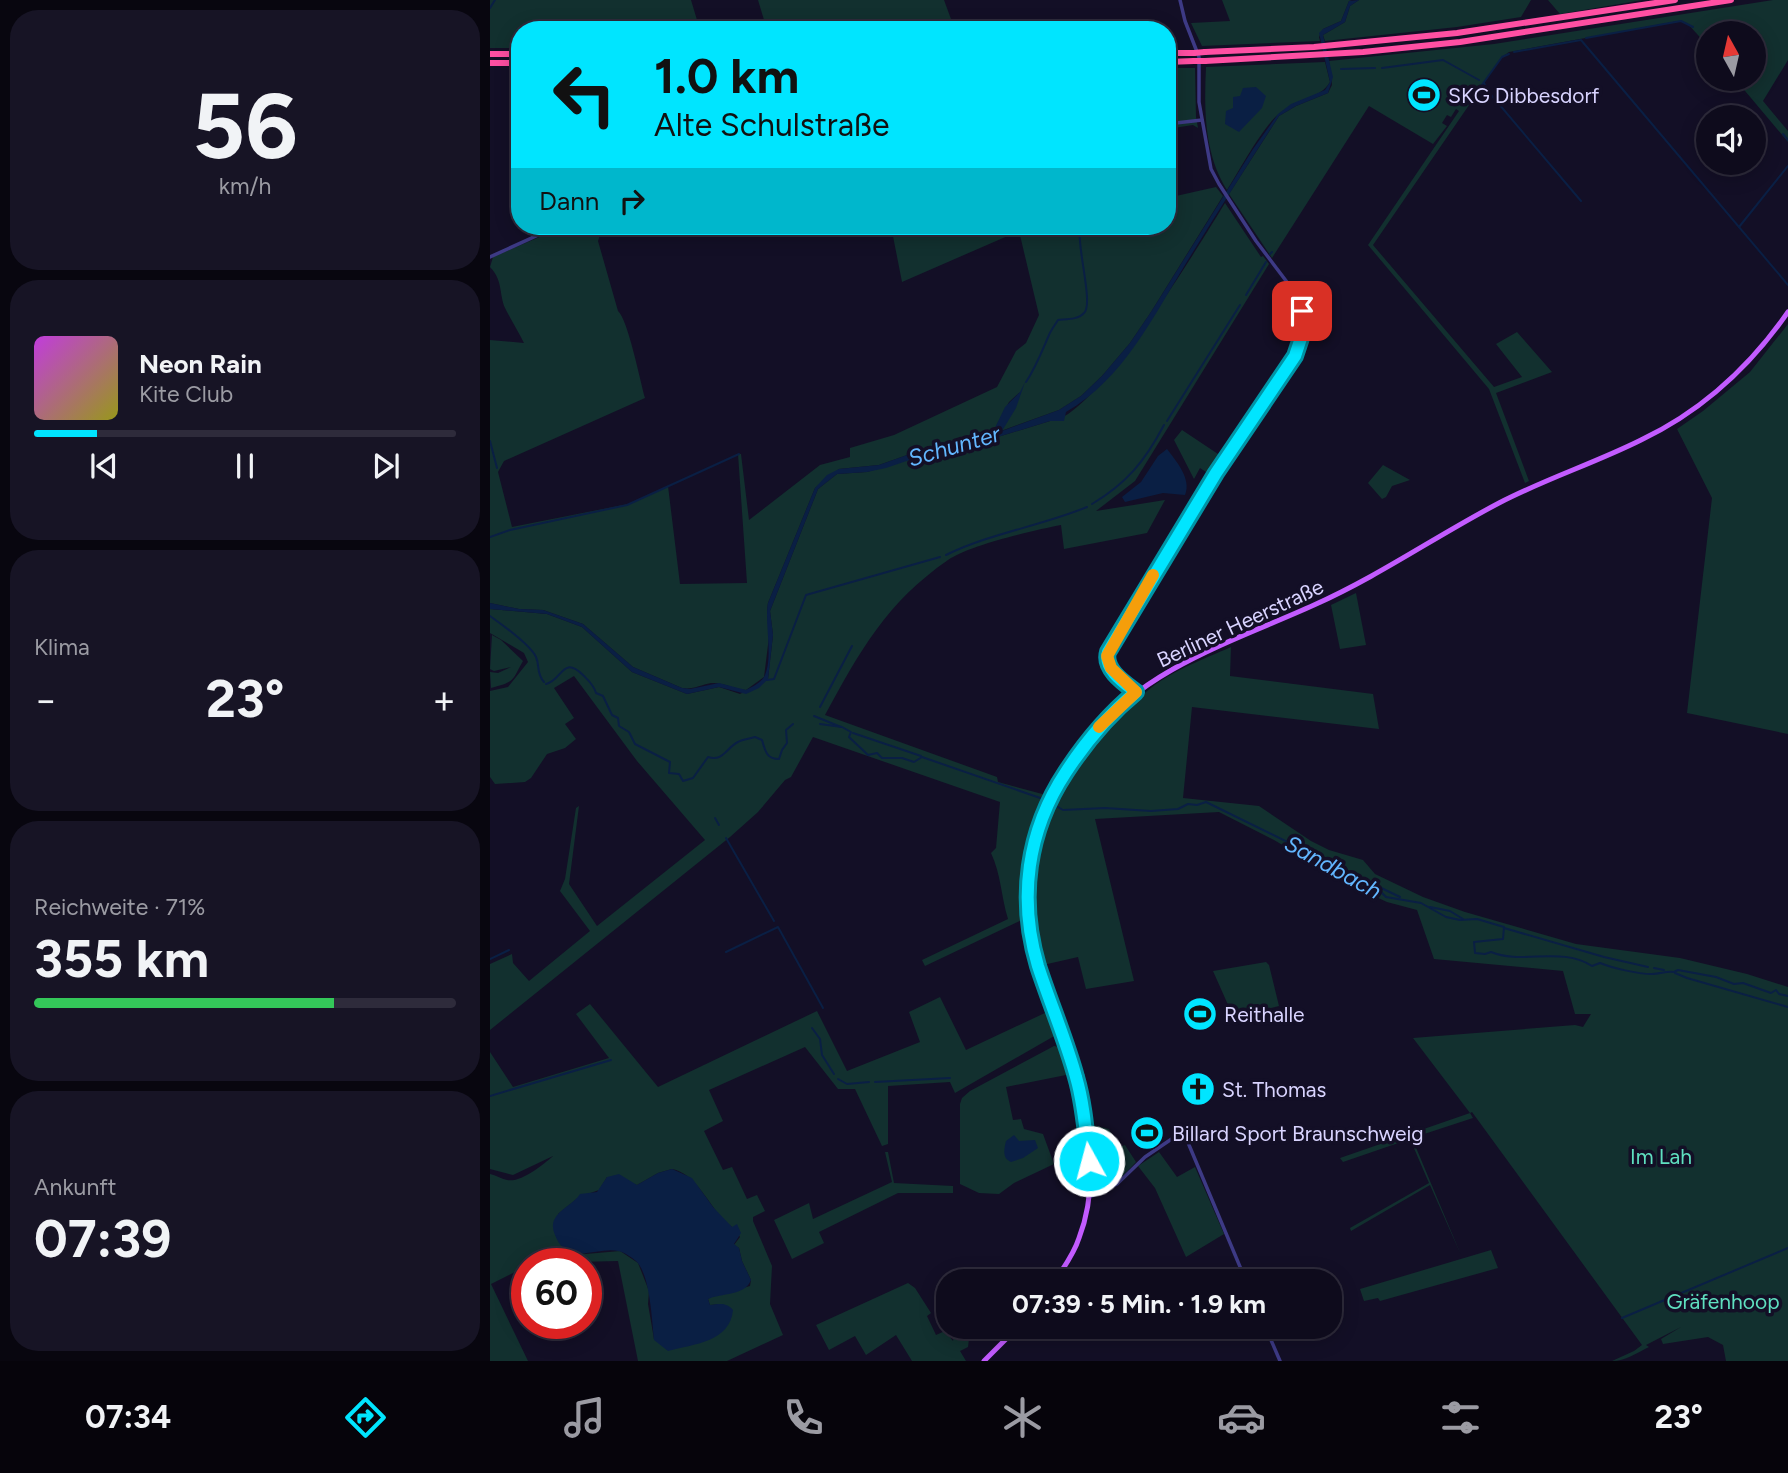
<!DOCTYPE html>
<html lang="de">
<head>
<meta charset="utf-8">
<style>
  body { margin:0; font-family:Figtree,sans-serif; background:#171425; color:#f1f3f6; height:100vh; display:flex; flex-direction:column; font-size:26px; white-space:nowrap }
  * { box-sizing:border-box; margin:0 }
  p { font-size:23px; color:#9b9ba3 }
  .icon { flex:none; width:38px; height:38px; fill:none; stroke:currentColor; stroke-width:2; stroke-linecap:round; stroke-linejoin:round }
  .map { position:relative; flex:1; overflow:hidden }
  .details { display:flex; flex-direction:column; gap:10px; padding:10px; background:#08060f; width:490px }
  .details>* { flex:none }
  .top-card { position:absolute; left:21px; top:21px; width:665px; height:214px; border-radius:28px; box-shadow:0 4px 18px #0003,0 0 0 2px #2e2b3b; background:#00e5ff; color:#111; overflow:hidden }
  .needle { width:46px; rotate:352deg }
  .controls { position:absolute; left:1206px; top:21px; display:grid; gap:14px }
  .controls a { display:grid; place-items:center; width:70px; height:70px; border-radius:50%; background:#0e0b1c; box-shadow:0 4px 18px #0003,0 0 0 2px #2e2b3b; font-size:35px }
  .speed { position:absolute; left:21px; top:1248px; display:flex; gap:14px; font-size:35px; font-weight:700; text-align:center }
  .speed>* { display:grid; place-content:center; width:91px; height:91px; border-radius:50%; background:#0e0b1c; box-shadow:0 4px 18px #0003,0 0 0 2px #2e2b3b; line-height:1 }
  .speed .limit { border:10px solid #d22; background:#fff; color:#111 }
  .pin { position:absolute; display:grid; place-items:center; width:60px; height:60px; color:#fff; margin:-30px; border-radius:14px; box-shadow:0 4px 10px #0006 }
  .me { position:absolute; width:77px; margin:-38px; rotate:353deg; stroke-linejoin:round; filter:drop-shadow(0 0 5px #0008) }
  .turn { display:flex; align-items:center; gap:24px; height:147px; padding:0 28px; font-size:32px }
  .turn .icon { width:91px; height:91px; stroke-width:2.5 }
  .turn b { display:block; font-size:49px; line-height:60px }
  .then { display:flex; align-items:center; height:66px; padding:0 28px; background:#0003; gap:14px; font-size:26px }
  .big { font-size:52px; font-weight:700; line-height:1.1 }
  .details .widget { flex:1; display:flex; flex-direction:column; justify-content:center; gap:10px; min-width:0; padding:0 24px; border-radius:28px; background:#171425 }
  .details .dial { align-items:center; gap:0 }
  .dial b { font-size:91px; line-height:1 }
  .song { display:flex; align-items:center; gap:21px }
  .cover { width:84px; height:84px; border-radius:10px; background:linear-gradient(135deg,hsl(290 70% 55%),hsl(60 70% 35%)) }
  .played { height:7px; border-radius:4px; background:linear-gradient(90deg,#00e5ff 15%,#2e2b3b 15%) }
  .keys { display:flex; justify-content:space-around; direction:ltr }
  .heat { display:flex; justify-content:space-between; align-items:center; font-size:38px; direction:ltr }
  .charge { height:10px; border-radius:5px; background:linear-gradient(90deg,#34c759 71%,#2e2b3b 0) }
  .trip { position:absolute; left:446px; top:1269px; width:406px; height:70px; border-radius:28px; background:#0e0b1c; box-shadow:0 4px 18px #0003,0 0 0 2px #2e2b3b; font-weight:700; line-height:70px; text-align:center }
  .menu { display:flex; height:112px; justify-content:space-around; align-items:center; background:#06040b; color:#9b9ba3 }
  .menu .icon { width:49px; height:49px }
  .menu .selected { color:#00e5ff }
  .menu b { font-size:32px; color:#f1f3f6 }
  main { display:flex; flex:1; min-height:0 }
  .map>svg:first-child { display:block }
</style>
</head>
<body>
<main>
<section class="details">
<div class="widget dial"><b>56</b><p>km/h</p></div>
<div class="widget">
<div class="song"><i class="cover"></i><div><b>Neon Rain</b><p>Kite Club</p></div></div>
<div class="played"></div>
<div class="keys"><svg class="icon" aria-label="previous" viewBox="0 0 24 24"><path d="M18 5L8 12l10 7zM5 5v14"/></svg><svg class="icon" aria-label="pause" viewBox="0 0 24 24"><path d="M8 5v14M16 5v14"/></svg><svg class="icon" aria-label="next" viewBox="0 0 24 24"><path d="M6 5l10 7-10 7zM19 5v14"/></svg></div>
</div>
<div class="widget"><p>Klima</p>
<div class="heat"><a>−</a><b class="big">23°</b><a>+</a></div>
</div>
<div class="widget"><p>Reichweite · 71%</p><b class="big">355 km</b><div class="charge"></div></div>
<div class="widget"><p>Ankunft</p><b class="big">07:39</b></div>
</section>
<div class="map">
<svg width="1298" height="1361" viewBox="0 0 1298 1361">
  <rect width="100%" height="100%" fill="#130f26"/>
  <g fill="#12302f" fill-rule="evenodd">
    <path d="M0,0h201l9,30h-180v18h-30z"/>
    <path d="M268,0h186l11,30h-188z"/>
    <path d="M732,0h130l-3,1 -8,20 -18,8 -4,8 1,4 -118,5 -11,-23 39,-2z"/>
    <path d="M869,0h172l-10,17 -64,10 -132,14 -2,-6 22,-13 5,-16z"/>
    <path d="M1058,0h95l-83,14z"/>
    <path d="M1283,0h15v60l-25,41 25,30v11l-53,-63h19v-46h-46v13l-21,-23 -9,-2 -169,31 -7,5 -129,188 121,142 28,-10 -26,-33 21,-12 35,40 -56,21 33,88 -4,2 -36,-94 -121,-144 91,-134 -3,-2 -5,8 -4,-2 -5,8 5,3 -14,18 -64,-38 -97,152 -43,-64 50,-78 17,-10 32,-13 4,-8 -3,-24 165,-17z"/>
    <path d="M835,62l5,20c-10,17 -35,19 -50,31 -17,13 -41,58 -53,77 -23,-36 -23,-81 -21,-123z"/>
    <path d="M677,68h28l1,49 2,11 -5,-3 -26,4z"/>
    <path d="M726,187l7,9 -72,116 -21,31 -28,33 -21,20 -22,14 -58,21 19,-39 -11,10 -15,28 -10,6 -57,12 -48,17 -40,4 -24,19 -47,115 -1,8 2,26 -5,40 -18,13c-12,-1 -23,-8 -35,-7 -11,2 -18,7 -29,5l-49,-21 -50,-43 -40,-14 -24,-1 -29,-6v-263l34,3c-6,-12 -13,-23 -19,-35 -6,-14 -2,-28 -15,-41l3,-10 72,-31h34l2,6 -3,9 20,70c10,9 22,69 27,87l-141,63 -6,11 14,55 116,-23 40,-18 12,98 67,-1 -9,-129h3l8,66 71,-55 30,-8v-9l44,-13 103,-48 19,-36 10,-8 13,-28 -20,-84 -117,51 -11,-56h276v-28z"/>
    <path d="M735,203l36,54 2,-1 6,8 -134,217 -39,30 69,-11 -18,33 -83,16 -3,-24c-26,5 -92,20 -113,35 -62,43 -88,91 -123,155l172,62 1,5 48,13c-20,39 -27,81 -22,124l-99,47 -3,-6 86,-41c-7,-23 -7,-45 -17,-66l5,-5 4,-46 -187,-65 -22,40 -6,3 -27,32 -28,25 -240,193v-66l22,-10 1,9 16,18 61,-50 -30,-40 5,-12 11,-71 3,-2 -10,78 28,42 108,-86 -68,-79 -63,-85 -20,12 20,30 -9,6 11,15 -11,9 -18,6 -16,24 -6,4 -30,2 -5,-7v-86l18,-4 20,-25 -4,-9 -34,-20v-24l57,5 35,13 50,45 55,22 32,-7 21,7 28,-15 5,-44 -3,-24 48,-122 19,-15 30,-2 69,-21 29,-4 85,-26c43,1 153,-182 175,-218z"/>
    <path d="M1298,324v410l-101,-21 25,-215 -35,-69 26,-18 47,-39z"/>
    <path d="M692,430l39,26 -12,18 -9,-6 -6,11 -20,-39z"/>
    <path d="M893,465l27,15 -18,6 -6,11 -4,2 -14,-16z"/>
    <path d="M866,593l10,52 -26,4 -9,-44z"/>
    <path d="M2,635l9,5 22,21c-12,21 -7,20 -32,27l-1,-16 8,1 13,-6 -17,4 -4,-2z"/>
    <path d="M741,647l-1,29 143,18 6,35 -187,-22 -9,91 76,8 52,35 18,9 34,10 12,14 48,23 42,15 111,32 104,14 67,16 41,13v374h-62l-3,-16 -15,-8 -45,7 -2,-5 20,-12 -35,18 3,2c-12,6 -24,14 -37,14l22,-10 8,-6 -170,-233 -2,1 3,5 -61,20 49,117 -31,-70 -79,46 -1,-3 79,-45 -19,-44 -67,23 -3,-4 130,-45 -57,-75 162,-13 8,2 8,-13h-16l-12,-43 -129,-12 -17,-49 -30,-8 -35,-16 -78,-46 -55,-28 -124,7 39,162 -48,8 -8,-32 -35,8c-34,-116 16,-199 103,-273 24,-21 56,-32 85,-45z"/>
    <path d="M776,962l3,3 10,41 -16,4 -6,-3 -24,9 -20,-45z"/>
    <path d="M450,997l26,53 81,-38 9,23 -101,58 -5,-11 -62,4v58l-6,2 -27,-57h-17l-33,-42 -96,43 14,31 -19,10 19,39 9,-3 15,32 10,-4 8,16 -12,6v4l19,45 -2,38 13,31 -56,26h-89l-20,-100 -83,2 -8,1v2l-36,18 37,77h-38v-187c6,1 11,5 17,6 14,3 36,-15 46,-24l-40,19 -23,-6v-117l23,35 96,-29 -33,-44 14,-10 68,83 159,-76 30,60 73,-29 -11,-30zM182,1169c23,4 36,34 50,49 7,8 13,9 18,19l-6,8 5,3 3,13 9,19 -1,6 -39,11 -3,2 2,6 12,-1 -68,35 -6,-35 1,-13 -11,-28 -18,-12 -34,3 -14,-3 -11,-6 -3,-31 21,-17 20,-7 8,-13 30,8 21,-12z"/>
    <path d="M564,1046l6,1 11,27 -65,13 7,33 8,-1 3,10 19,5 11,30 -40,19 -15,11 -20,-1 -19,-9v-80l2,-6 8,-7z"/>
    <path d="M599,1124l20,5 9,18 7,-2 11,17 -19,20 -6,4 -11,2 -5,-5z"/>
    <path d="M395,1152h3l6,31 59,3v7h-55l-79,39 5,11 -32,16 -18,-39 35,-17 4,16 79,-37z"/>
    <path d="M669,1152l18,25 18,-10 29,67 -38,23 -31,-69 -17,-22z"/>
    <path d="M1001,1250l7,18 -118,33 -2,-3 -14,3 -4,-12z"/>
    <path d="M418,1283l7,5 16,25 -4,3 9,19 9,-4 8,10 2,-14h9l5,12 -1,8 -8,4 6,10h-54l-16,-26 -30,20 -11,-19 -26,14 -13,-25z"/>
  </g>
  <g fill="#0a1f44">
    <path d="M869,0l-9,6 -5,16 -22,13 10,42 -5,16 -32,13 -17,10c-31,48 -61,96 -91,144 -34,55 -64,119 -122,152l-2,9h-14l-85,26 -29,4 -50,17 -19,4 -30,2 -19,15 -48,122 3,24 -5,44 -9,9 -13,6 -27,-7 -32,7 -55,-22 -50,-45 -35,-13 -57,-5v-6l29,6 24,1 40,14 50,43 49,21 8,1 29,-6 27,7c6,-3 14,-7 18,-13 10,-19 0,-54 4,-74l47,-115 12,-13 12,-6 40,-4 48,-17 57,-12 10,-6 11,-23 15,-15 5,-10 -9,26 -14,23 57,-21 22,-14 21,-20 28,-33 21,-31 102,-163 25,-35 13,-10 34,-14 5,-8 -11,-49 4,-4 18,-8 8,-20z"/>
    <path d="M766,87l10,9 -4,12 -23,24 -14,-8 1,-13 7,-3v-11l7,-1 3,-8z"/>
    <path d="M677,449c9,12 25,30 18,46l-22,-2 -38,9 -3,-5 19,-15 17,-26z"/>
    <path d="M524,1135l5,6 16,-1 3,8 -15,10 -12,4c-9,-4 -7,-12 -5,-21z"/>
    <path d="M182,1169l20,9 21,29 19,20 5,-3 4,9 -7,11 5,4 3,13 9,19c-6,16 -30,13 -43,19l2,6c10,-1 16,-3 23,5 -3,32 -39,34 -65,41l-14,-11c-2,-20 -4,-64 -17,-78 -4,-4 -13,-10 -19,-11 -19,-5 -51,16 -63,-16 -2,-5 -3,-10 -1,-15 6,-12 20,-16 26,-26l17,-2 10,-15 12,-3 18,11 21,-12z"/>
  </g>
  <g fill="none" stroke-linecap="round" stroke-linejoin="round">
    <g stroke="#0a1f44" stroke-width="2">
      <path d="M0,8l5,-8"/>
      <path d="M1096,38l95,-17 12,6"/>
      <path d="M1024,52l67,-12 207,245"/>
      <path d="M892,68l61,-8 36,20"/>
      <path d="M851,69l34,-1"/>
      <path d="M994,83l3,7 94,111"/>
      <path d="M989,89l23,-32 7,-3"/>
      <path d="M1293,134l5,6"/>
      <path d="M1249,227l49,-61"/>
      <path d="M780,254l2,-2"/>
      <path d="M756,295l20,-33"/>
      <path d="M536,382c10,-15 16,-31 23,-47 2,-5 6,-10 9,-15 7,-1 20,0 26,-7 10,-9 -8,-68 -4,-87"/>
      <path d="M677,421l73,-116"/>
      <path d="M0,441l7,27"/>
      <path d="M602,504c35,-21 53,-43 72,-79"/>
      <path d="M0,537l20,-7 117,-25 112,-51"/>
      <path d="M456,555c45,-22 95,-29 141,-48"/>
      <path d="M0,616c11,8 40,28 46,41 4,9 0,16 8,25"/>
      <path d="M277,680l7,-1 32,-84 134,-38"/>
      <path d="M56,684c17,-4 16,-29 37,-9 5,5 11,10 13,18l7,3 9,19 6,3 1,8 10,6 6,12 35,18 -1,11 10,1 4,7 10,-3 15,-21c15,5 18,-9 30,-15 5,-3 11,-3 17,-5l7,3c3,10 4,19 17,19l3,-9 5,-7 -1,-13 7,-6"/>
      <path d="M330,707l32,-61"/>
      <path d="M324,716l27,11"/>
      <path d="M330,724l22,3 9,5 -2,5 19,18 9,-2 5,5h20l12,4 8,-5 124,43"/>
      <path d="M363,733l68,23"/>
      <path d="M561,803l12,7 42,-2 46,3 27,-2 10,-5 9,1 9,-3 163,80 2,6 9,3 6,6 35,6 25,14 14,3 17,-1 27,8 -1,12 -29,3 1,11 10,1 6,-2c31,13 71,-6 101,14l8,-3c13,5 37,11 52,11 9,0 13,-3 22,-2l4,-2 38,7 18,7 9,-1 28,10 5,-3 3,4 9,2"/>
      <path d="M225,818l4,7"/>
      <path d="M236,838l48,83"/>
      <path d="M883,884l27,13"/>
      <path d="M940,907l20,4 13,8"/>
      <path d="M1014,928l100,29 44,10"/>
      <path d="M236,952l52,-25 45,81"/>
      <path d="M0,959l19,-9"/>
      <path d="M1164,968l10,2"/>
      <path d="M1185,973l12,5 101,29"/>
      <path d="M322,1028l8,11 2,16 12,19"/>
      <path d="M348,1079l9,5 22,-2"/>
      <path d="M385,1082l75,-4"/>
      <path d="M0,1096l121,-36"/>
      <path d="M1132,1318l166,-70"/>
    </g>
    <g stroke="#3d3a85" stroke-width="3.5">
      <path d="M677,124l35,-4"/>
      <path d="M0,257l68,-31"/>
      <path d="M646,692c-12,-9 -33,-24 -28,-40l107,-178 80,-118 6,-13 3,-23 -8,-26 -40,-53 -37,-57 -8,-15 -12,-67v-45l-14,-36 -5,-21"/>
      <path d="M600,1197l27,-13 28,-27 34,-23 5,-1 62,148"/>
      <path d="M775,1326l15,35"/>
    </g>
    <g stroke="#c25bff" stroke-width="5">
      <path d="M565,1281c9,-14 19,-27 24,-43 29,-74 -3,-162 -27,-233 -14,-40 -27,-80 -25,-123 4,-57 31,-103 65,-146 54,-69 145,-96 222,-131 65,-29 122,-69 185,-102 46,-24 96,-40 142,-63 61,-29 108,-72 147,-128"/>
      <path d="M494,1361l35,-35"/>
    </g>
    <g stroke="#ff4fa3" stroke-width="6">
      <path d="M715,52l109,-5 143,-14 218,-33"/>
      <path d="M677,53h27"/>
      <path d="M0,54h30"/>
      <path d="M715,61l158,-9 97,-10 271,-42"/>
      <path d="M677,62l27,-1"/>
      <path d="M0,63h30"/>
    </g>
    <g stroke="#ff4fa3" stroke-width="6">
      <path d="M704,53l11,-1"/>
      <path d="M704,61h11"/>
    </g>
  </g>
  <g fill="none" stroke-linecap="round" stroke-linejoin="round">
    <g stroke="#0095a6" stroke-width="18">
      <path id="route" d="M599,1161c-3,-27 -5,-57 -13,-84 -10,-37 -26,-74 -38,-111 -20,-67 -11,-135 28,-194 19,-29 42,-57 70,-80 -12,-9 -33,-23 -28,-40l108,-179 79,-117 8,-24 -1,-21"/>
    </g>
    <use href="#route" stroke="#00e5ff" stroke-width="12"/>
    <path stroke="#f59e0b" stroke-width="12" d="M609,727l37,-35 -25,-24 -4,-12 46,-81"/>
  </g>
  <defs>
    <g id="stadium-disc" transform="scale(1.75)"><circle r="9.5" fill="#00e5ff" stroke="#130f26"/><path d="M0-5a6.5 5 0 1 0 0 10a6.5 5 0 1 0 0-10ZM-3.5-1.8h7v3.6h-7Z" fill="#111"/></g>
    <g id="church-disc" transform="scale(1.75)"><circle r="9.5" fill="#00e5ff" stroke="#130f26"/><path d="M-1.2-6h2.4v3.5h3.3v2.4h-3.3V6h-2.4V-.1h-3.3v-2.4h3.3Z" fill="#111"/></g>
  </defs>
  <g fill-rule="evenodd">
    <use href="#stadium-disc" x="934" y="95"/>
    <use href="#stadium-disc" x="710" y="1014"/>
    <use href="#church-disc" x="708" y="1089"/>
    <use href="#stadium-disc" x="657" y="1133"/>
  </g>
  <g text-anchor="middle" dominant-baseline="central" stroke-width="7" stroke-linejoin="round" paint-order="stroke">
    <g font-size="21" fill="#d9d4ff" stroke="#130f26" text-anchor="start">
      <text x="958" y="95">SKG Dibbesdorf</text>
      <text x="734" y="1014">Reithalle</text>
      <text x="732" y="1089">St. Thomas</text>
      <text x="682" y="1133">Billard Sport Braunschweig</text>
    </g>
    <g font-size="21" fill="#d9d4ff" stroke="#130f26">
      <text transform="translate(750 623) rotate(-25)">Berliner Heerstraße</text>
    </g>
    <g font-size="21" fill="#5fe0c0" stroke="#130f26">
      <text x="1171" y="1156">Im Lah</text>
      <text x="1233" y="1301">Gräfenhoop</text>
    </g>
    <g font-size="23" font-style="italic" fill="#62b6ff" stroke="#130f26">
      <text transform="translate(464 446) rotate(-16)">Schunter</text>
      <text transform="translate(843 867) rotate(29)">Sandbach</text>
    </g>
  </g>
</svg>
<div class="controls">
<a><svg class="needle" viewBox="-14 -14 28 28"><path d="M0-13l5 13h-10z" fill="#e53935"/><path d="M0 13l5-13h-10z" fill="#9b9ba3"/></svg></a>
<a><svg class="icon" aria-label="sound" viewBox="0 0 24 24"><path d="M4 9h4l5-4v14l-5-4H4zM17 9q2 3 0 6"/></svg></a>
</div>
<div class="speed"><div class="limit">60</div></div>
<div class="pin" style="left:812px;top:311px;background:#d93025"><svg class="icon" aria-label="arrive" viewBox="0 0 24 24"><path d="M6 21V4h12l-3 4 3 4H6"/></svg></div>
<svg class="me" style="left:599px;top:1161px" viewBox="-20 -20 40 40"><circle r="17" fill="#00e5ff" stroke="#fff" stroke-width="3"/><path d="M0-11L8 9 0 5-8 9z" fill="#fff"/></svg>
<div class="trip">07:39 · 5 Min. · 1.9 km</div>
<div class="top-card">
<div class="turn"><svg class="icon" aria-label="left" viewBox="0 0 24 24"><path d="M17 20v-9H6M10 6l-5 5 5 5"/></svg><div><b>1.0 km</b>Alte Schulstraße</div></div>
<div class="then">Dann<svg class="icon" aria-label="right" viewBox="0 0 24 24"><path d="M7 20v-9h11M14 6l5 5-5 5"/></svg></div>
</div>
</div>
</main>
<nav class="menu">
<b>07:34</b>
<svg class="icon selected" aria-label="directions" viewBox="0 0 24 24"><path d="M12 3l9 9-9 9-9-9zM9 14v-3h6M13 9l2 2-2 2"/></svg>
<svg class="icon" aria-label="music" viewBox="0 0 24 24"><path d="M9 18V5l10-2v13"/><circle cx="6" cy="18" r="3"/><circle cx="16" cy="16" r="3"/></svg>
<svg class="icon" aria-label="phone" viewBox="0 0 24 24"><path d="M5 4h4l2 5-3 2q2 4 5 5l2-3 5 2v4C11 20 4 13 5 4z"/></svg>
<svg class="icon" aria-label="climate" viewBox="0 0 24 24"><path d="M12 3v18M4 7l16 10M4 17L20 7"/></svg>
<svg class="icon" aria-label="car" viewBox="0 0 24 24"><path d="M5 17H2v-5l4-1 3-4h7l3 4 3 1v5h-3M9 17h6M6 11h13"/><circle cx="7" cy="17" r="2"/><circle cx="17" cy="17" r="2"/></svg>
<svg class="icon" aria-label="filters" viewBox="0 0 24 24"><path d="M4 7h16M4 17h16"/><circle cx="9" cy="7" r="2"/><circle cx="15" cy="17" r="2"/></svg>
<b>23°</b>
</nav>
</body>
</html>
